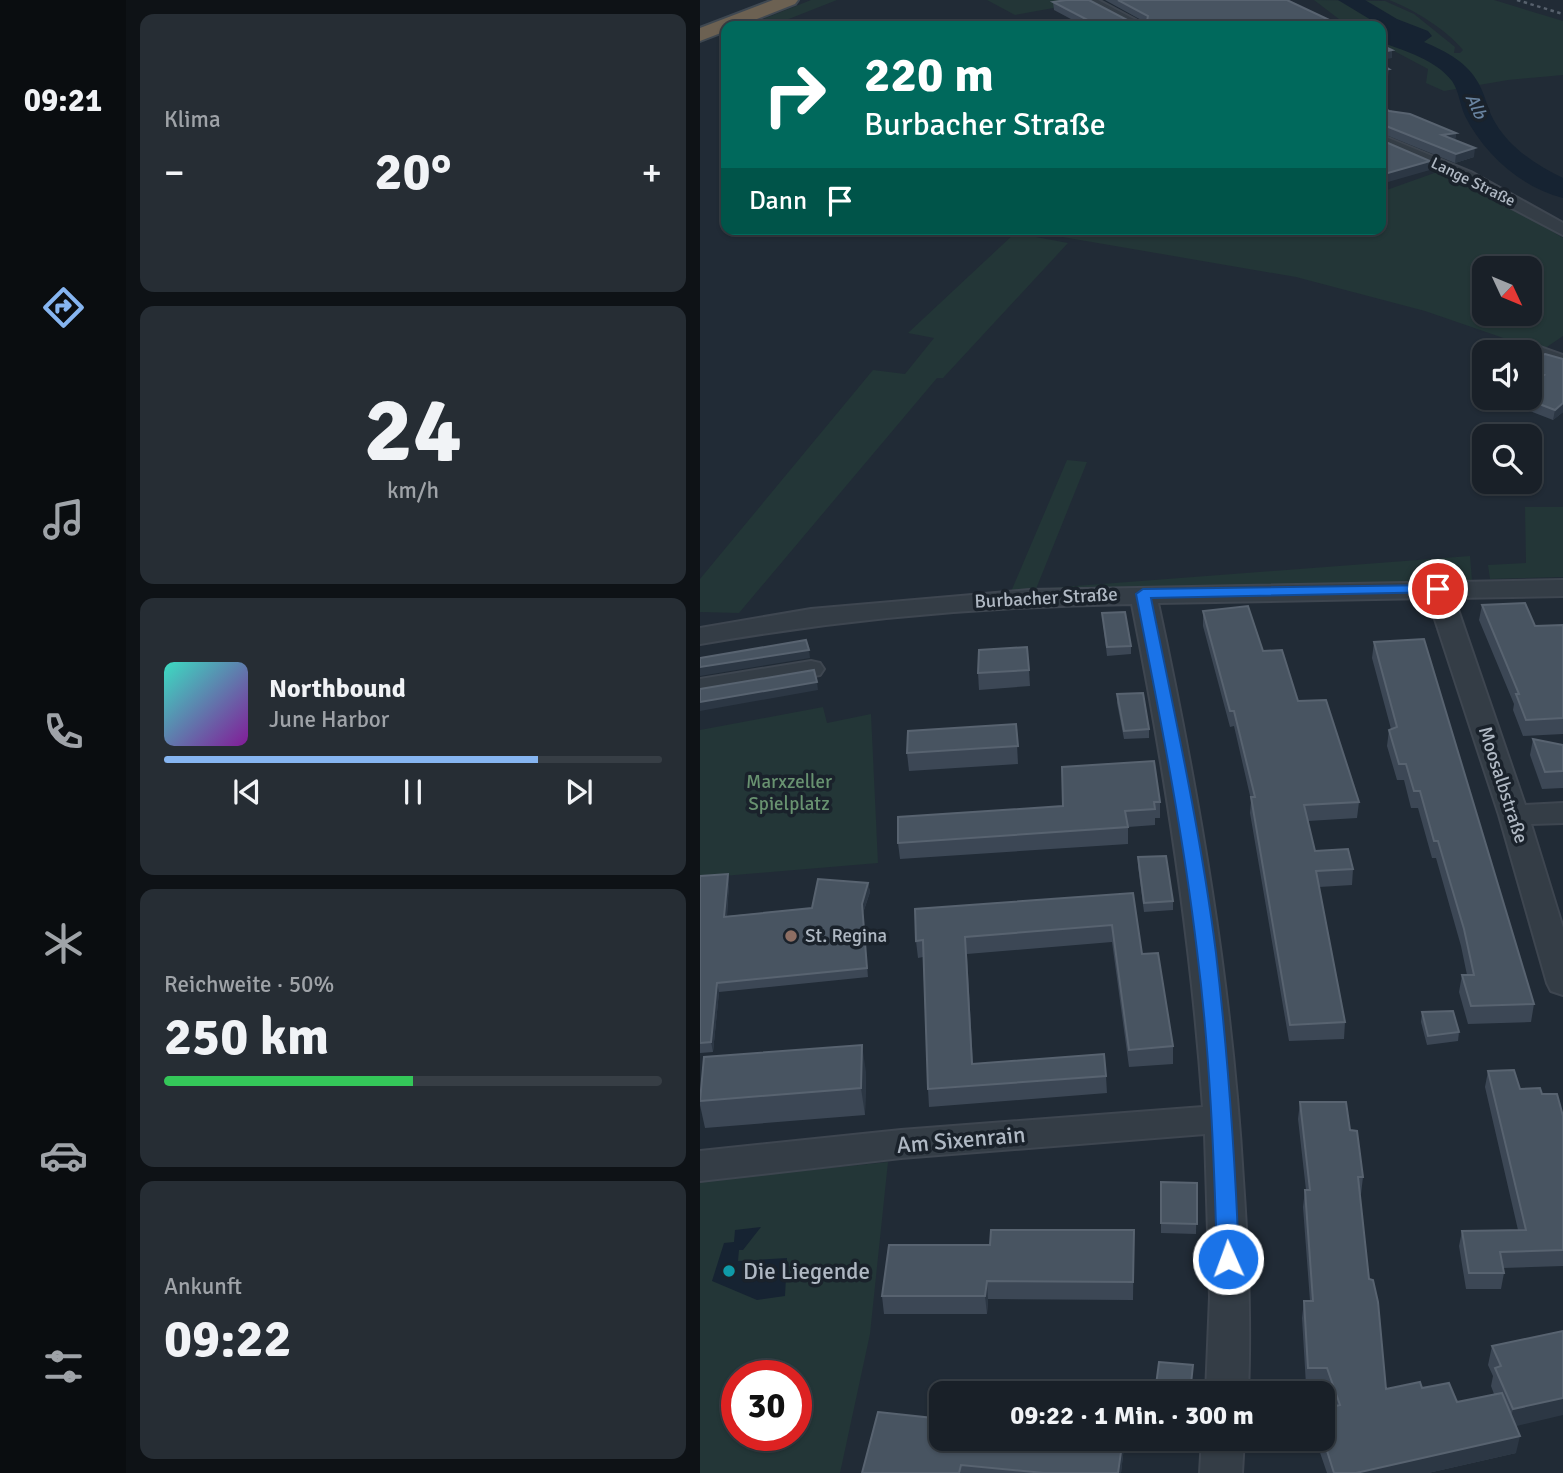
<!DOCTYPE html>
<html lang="de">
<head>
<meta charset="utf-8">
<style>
  body { margin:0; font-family:Signika,sans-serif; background:#262d34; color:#f1f3f6; height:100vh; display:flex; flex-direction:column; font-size:26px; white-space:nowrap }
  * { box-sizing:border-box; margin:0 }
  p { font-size:23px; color:#9fa3a8 }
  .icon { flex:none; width:38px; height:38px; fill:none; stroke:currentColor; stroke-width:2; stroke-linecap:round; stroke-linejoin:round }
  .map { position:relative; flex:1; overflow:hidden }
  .sheet { display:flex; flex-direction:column; gap:14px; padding:14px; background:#0e1216; width:574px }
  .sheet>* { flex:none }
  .banner { position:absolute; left:21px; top:21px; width:665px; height:214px; border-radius:14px; box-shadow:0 2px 5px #0004,0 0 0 2px #373e45; background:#00695c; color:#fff; overflow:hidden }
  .needle { width:46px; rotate:134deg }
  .fabs { position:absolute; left:772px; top:256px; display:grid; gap:14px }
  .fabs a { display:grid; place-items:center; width:70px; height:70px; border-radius:14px; background:#192028; box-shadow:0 2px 5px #0004,0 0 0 2px #373e45; font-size:35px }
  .speed { position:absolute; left:21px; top:1360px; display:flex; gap:14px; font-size:35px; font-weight:700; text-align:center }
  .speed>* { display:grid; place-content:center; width:91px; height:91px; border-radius:50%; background:#192028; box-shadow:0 2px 5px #0004,0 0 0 2px #373e45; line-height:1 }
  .speed .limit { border:10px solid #d22; background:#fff; color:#111 }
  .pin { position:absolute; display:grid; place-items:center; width:60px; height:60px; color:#fff; margin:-30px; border:4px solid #fff; border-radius:50%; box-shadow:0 2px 7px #0007 }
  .me { position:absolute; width:77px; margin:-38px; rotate:358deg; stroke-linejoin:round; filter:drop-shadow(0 0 5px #0008) }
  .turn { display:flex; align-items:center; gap:24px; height:147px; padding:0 28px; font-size:32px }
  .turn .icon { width:91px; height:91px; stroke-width:2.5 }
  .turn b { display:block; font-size:49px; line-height:60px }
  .then { display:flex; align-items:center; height:66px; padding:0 28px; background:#0003; gap:14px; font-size:26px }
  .big { font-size:52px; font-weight:700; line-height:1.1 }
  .sheet .widget { flex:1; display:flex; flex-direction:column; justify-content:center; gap:10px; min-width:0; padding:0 24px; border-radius:14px; background:#262d34 }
  .sheet .dial { align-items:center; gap:0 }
  .dial b { font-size:91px; line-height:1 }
  .song { display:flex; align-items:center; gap:21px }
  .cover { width:84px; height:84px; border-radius:10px; background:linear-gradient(135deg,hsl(170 70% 55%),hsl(290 70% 35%)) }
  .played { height:7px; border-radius:4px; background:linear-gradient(90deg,#86b5f1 75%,#373e45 75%) }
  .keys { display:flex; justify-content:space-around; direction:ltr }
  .heat { display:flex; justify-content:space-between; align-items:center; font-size:38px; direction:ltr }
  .charge { height:10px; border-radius:5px; background:linear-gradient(90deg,#34c759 50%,#373e45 0) }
  .trip { position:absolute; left:229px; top:1381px; width:406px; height:70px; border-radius:14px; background:#192028; box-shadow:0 2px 5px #0004,0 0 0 2px #373e45; font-weight:700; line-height:70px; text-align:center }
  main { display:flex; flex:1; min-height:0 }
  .tabs { display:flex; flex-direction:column; width:126px; justify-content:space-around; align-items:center; background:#0a0d10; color:#9fa3a8 }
  .tabs .icon { width:49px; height:49px }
  .tabs .active { color:#86b5f1 }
  .tabs b { font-size:32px; color:#f1f3f6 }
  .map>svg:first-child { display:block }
</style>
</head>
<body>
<main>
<nav class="tabs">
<b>09:21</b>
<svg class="icon active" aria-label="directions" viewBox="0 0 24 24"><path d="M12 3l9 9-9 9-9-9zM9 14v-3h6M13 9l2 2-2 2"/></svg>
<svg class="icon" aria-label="music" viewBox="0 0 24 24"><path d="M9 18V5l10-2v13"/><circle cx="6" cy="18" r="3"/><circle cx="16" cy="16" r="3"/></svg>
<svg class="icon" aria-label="phone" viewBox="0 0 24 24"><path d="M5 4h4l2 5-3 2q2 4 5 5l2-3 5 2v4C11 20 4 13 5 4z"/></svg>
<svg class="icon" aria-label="climate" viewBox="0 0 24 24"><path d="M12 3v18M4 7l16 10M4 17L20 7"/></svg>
<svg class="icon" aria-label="car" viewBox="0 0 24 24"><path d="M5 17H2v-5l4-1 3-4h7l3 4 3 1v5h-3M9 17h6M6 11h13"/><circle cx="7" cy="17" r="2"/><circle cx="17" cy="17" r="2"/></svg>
<svg class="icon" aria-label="filters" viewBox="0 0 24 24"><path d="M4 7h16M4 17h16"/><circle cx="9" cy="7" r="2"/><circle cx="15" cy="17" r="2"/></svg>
</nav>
<section class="sheet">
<div class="widget"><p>Klima</p>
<div class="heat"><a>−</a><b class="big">20°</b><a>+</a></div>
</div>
<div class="widget dial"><b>24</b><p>km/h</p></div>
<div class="widget">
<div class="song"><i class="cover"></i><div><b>Northbound</b><p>June Harbor</p></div></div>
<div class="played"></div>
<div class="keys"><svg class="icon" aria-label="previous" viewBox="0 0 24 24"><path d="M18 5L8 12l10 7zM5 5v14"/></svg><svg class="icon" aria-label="pause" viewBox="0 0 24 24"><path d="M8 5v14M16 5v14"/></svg><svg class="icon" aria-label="next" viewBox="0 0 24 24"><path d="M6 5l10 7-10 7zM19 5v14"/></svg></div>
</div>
<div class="widget"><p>Reichweite · 50%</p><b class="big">250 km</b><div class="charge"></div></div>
<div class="widget"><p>Ankunft</p><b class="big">09:22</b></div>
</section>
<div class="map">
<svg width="863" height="1473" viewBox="0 0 863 1473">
  <rect width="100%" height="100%" fill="#212b36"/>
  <g fill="#233637" fill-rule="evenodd">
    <path d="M111,0h26l-66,26h-25z"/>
    <path d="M287,0h89l5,3 -66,12z"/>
    <path d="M614,0l71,1 29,13 41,33 -1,6h6l3,-3c-16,-20 -50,-41 -74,-50h105l69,21v54l-55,5 -64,11 -18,-8 2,-14 -47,-25v-18h-33z"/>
    <path d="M740,171l74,37 49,30v98l-22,15 -116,-40 -129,-34 -280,-48h365v-37zM784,268h46v45h-46z"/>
    <path d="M315,233l53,10 -125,135h-6l-198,235 -39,-1v-33l173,-209 32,4 29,-36 -26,-5z"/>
    <path d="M367,460l20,2 -51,127 434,-33 2,24 -462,14z"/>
    <path d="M825,507h38v70l-73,2 -2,-14 38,-2z"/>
    <path d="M123,707l4,16 44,-9 7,149 -178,15v-148z"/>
    <path d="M188,1162l-18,172 -30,139h-140v-292zM37,1376h59v59h-59z"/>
  </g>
  <path fill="#162332" d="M61,1227l-18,23h-4l-1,11 49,-3 -2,38 -28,4 -45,-19 12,-38 10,-1 1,-12z"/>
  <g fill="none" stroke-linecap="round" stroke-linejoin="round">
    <path fill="#162332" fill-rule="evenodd" d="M638,0h27l32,19 31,12 4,5 -8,6c22,9 44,21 55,42 7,13 9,28 17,40 15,25 42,42 67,54v20c-42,-11 -78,-43 -98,-82 -5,-11 -6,-25 -13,-35 -16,-21 -47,-30 -71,-39v-16z"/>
    <g stroke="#3e4650" stroke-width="4">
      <g id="minor">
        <path d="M381,0h17l49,26h-17z"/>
        <path d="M681,135l90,37 92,51v12l-104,-55 -78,-34z"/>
        <path d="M837,346l26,9v13l-33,-12 -3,-4 3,-4z"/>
        <path d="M863,580v16l-109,2 71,207 38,-2v20l-32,1 32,104v67l-12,-4 -4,-8 -48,-168 -71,-217 -270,5c41,191 74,383 85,577 5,71 8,142 5,213h-42l4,-96 -5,-163 -304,24 -201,23v-30l201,-21 302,-23c-12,-170 -38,-337 -71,-503 -145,2 -289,15 -432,40v-16l111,-19 218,-19z"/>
        <path d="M111,661l9,2 4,6 -4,6 -120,20v-16z"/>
        <path d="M502,1438h42l-2,35h-42z"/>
      </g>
    </g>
    <g stroke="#3f4851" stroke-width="4">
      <path id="highway" d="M73,0h25l-3,4 -56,22h-13v5l-26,10v-13z"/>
    </g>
    <use href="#minor" fill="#343d46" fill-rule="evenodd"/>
    <use href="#highway" fill="#6c6152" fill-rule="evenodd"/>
    <path stroke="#57616d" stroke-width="2.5" stroke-dasharray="3.5 3.5" stroke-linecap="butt" d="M817,0l46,14"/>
  </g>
  <g fill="#3c4755">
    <path d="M405,0h182l55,26h-258l-30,-16 -1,-8 76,19h14z"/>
    <path d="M681,107l75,26 -1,7 19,17 -19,6 -74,-30z"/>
    <path d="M863,359v53l-10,8 -41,-16 1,-7h17l4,-15 -4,-2v-17z"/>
    <path d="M782,605l53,21 28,-1v109l-40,2 -10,-26 1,-6 -35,-84z"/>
    <path d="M503,611l60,40 35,50 61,101 -2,16 -49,3 7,30 38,18 -1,16 -33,2 26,135 -1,17 -55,2 -39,-228 1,-13 -17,-74 -4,1 -27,-101z"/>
    <path d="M402,613l29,33v8l-24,2 -4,-34z"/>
    <path d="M674,642l160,362 -3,18 -63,2 -9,-32 3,-17h5l-6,-29 -25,-88h-4l-14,-50h-7l-7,-28h-7l-10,-34 2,-16 2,-1 -19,-71z"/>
    <path d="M329,670l1,16 -51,4 -1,-17z"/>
    <path d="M417,694l32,35v9l-25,1 -7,-36z"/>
    <path d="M316,724l2,40 -109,7 -2,-18z"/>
    <path d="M833,739l30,6v43l-21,1 -12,-34z"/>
    <path d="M460,802v16h-5v7l-27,2v17l-228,15 -2,-16 165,-37z"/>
    <path d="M438,857l35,44v9l-29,2 -6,-46z"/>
    <path d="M28,874l1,9 -2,33 85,-8 56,-25 2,9 -7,21 5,64 -149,15 -6,60 -13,1v-177z"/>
    <path d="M433,893l9,61 31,92v18l-44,3 -17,-125 -145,12 6,110 133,12 1,17 -178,14 -1,-18 -5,-132 -5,1 -2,-17z"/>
    <path d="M722,1012l37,20 -1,9 -31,4 -6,-23z"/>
    <path d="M788,1071l32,18 22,5 21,22v150l-60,2 1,5 -3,16h-35l-7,-43 3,-15 56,-1 -33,-143z"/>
    <path d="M166,1072l-1,43 -160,13 -5,-23v-13z"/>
    <path d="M600,1102l50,28 13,47 -2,17h-1l9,85 17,110 36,-1 35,14 37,-8 -3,-8 2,-10 -5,-11 4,-19 71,-15 -48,95 1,27 -88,20h-101l-12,-35h8l9,-31 -7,-21 -19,-1 -4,-67 2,-17h6l-7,-94 2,-17h1l-8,-71z"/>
    <path d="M461,1182l36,1 -1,51 -35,-1z"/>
    <path d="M434,1230l-1,70 -145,-1 -1,15h-103l-2,-18 108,-51z"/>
    <path d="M242,1438h183l-4,35h-259z"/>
    <path d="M459,1438h27l-1,3z"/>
  </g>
  <g fill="#2c3744">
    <path d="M692,50v8l-11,2v-8z"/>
    <path d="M689,69l-1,8 -7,1v-8z"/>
    <path d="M756,133l-1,8 -13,-6z"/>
    <path d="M775,148l-1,9 -19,6 1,-9z"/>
    <path d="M730,161v9l-49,14v-9z"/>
    <path d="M863,403v9l-10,8 2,-10z"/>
    <path d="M109,650l1,8 -110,18v-9z"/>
    <path d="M117,682l1,8 -118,21v-9z"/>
    <path d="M28,874l1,9 -3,43 -2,-9z"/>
    <path d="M168,883l2,9 -7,21 5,64 -6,-73z"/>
    <path d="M17,983l2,9 -6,60 -2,-10z"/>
    <path d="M162,1045l4,27 -1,43 -4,-27z"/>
    <path d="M287,1281l1,18 -1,15 -2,-18z"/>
    <path d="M863,1398v17l-55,13 5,-19z"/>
    <path d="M820,1436l-4,17 -88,20h-72z"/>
    <path d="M423,1438h2l-4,35h-3z"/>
  </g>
  <g fill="#485461" stroke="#586370" stroke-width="2">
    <path d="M366,0h23l40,21h18l1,-5 -30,-16h169l55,26h-243l-46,-24z"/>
    <path d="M681,45l11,5 -11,2z"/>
    <path d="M681,64l8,5 -8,1z"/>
    <path d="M681,107l8,4 21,3 46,19 -14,2 33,13 -19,6 -75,-30z"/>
    <path d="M681,140l49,21 -49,14z"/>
    <path d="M845,354l18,5v44l-8,7 -34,-13h9v-13l14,-9 -14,-5 7,-5 -7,-2z"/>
    <path d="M825,603l10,23 28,-1v93l-37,2 -10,-26h3l-37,-89z"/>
    <path d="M548,606l15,45 19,-1 16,51 28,-1 33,102 -55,3 11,46 33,-2 5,20 -37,2 29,151 -55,3 -39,-228h4l-21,-86h-4l-27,-100z"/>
    <path d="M425,612l6,34 -24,1 -5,-34z"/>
    <path d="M724,639l110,365 -63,2 -9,-31h12l-10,-46 -26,-88h-4l-14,-50h-6l-8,-27h-7l-10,-34 8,-3 -23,-85z"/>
    <path d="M106,640l3,10 -109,17v-9z"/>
    <path d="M327,647l2,23 -51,3 1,-23z"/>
    <path d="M114,670l3,12 -117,20v-13z"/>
    <path d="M443,693l6,36 -25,2 -7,-37z"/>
    <path d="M316,724l2,22 -111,7 1,-22z"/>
    <path d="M833,739l30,6v26l-18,1z"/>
    <path d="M454,761l6,41h-6l1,7 -30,2 3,16 -230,16v-26l165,-11 -1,-39z"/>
    <path d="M466,856l7,45 -29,2 -6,-46z"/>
    <path d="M28,874l-4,43 88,-9 6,-29 50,4 -6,21 5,64 -150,15 -6,59 -11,1v-167z"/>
    <path d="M433,893l9,61 16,-1 15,93 -44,4 -17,-125 -147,12 7,127 132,-10 2,22 -178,13 -5,-149 -7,1 -1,-32z"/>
    <path d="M753,1011l6,21 -31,4 -6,-24z"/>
    <path d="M162,1045l-1,43 -161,13 4,-44z"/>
    <path d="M814,1070l6,19 20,-1 2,6h15l6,22v134l-63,2 4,21h-35l-7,-42 64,-1 -38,-159z"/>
    <path d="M600,1102h46l4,28 7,1 6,46h-5l11,102 4,1 5,22 8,87 34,-7 2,6 27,-5 8,19 45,-9 18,43 -164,37h-22l-11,-35v-29l17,-4 -13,-37h-19l-4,-67h9l-8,-111h5z"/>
    <path d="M461,1182l36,1v41l-36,-1z"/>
    <path d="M291,1230h143l-1,52 -146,-1 -2,15h-103l7,-51h101z"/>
    <path d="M863,1331v67l-50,11 -18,-41 6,-2 -9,-20z"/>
    <path d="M459,1362l34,3 -3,28h-35z"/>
    <path d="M178,1412l64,7v19h181l-5,35h-74l-83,-8 -2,8h-97z"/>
  </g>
  <path fill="#1a73e8" stroke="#114b97" stroke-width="2" d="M738,585l7,4 -2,3 -292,6c24,118 50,236 65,355 12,102 19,204 23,306l-3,7 -8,3 -7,-3 -4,-7c-3,-103 -7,-206 -20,-308 -14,-120 -38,-239 -61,-357l7,-5z"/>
  <circle fill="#8d6e63" stroke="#1a222b" stroke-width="2.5" cx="91" cy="936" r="7"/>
  <circle fill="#0f9aa8" stroke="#1a222b" stroke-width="2.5" cx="29" cy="1271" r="7"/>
  <g text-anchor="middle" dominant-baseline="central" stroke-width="7" stroke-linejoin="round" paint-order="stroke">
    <g font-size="16" fill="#afb8c3" stroke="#1a222b">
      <text transform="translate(773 182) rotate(26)">Lange Straße</text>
    </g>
    <g font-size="18" font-style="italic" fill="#6984a1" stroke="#1a222b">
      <text transform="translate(776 106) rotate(65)">Alb</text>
    </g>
    <g font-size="19" fill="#afb8c3" stroke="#1a222b">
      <text transform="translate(346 598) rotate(-3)">Burbacher Straße</text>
      <text transform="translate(803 785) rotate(72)">Moosalbstraße</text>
    </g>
    <g font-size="19" fill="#689270" stroke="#1a222b">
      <text x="89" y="782">Marxzeller<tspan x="89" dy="22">Spielplatz</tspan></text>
    </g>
    <g font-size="19" fill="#afb8c3" stroke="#1a222b" text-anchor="start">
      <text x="105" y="936">St. Regina</text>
    </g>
    <g font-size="23" fill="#afb8c3" stroke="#1a222b">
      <text transform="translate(261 1140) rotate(-5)">Am Sixenrain</text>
    </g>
    <g font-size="23" fill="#afb8c3" stroke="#1a222b" text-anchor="start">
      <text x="43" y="1271">Die Liegende</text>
    </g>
  </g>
</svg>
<div class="fabs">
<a><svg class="needle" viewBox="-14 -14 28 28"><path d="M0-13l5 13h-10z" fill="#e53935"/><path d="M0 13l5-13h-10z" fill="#9fa3a8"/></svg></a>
<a><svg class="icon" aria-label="sound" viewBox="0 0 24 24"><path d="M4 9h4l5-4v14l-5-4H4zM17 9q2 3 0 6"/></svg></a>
<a><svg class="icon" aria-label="search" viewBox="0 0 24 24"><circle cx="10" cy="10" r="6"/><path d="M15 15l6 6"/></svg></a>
</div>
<div class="speed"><div class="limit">30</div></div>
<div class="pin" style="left:738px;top:589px;background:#d93025"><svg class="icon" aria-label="arrive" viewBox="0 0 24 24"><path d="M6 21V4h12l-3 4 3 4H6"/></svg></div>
<svg class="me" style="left:528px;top:1259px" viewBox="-20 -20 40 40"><circle r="17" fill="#1a73e8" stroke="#fff" stroke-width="3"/><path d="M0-11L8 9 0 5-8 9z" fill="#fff"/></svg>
<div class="trip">09:22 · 1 Min. · 300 m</div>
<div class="banner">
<div class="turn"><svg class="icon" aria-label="right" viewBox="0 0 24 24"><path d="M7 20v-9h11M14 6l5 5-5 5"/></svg><div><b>220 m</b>Burbacher Straße</div></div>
<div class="then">Dann<svg class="icon" aria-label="arrive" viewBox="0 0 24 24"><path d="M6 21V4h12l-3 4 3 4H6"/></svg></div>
</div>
</div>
</main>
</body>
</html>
